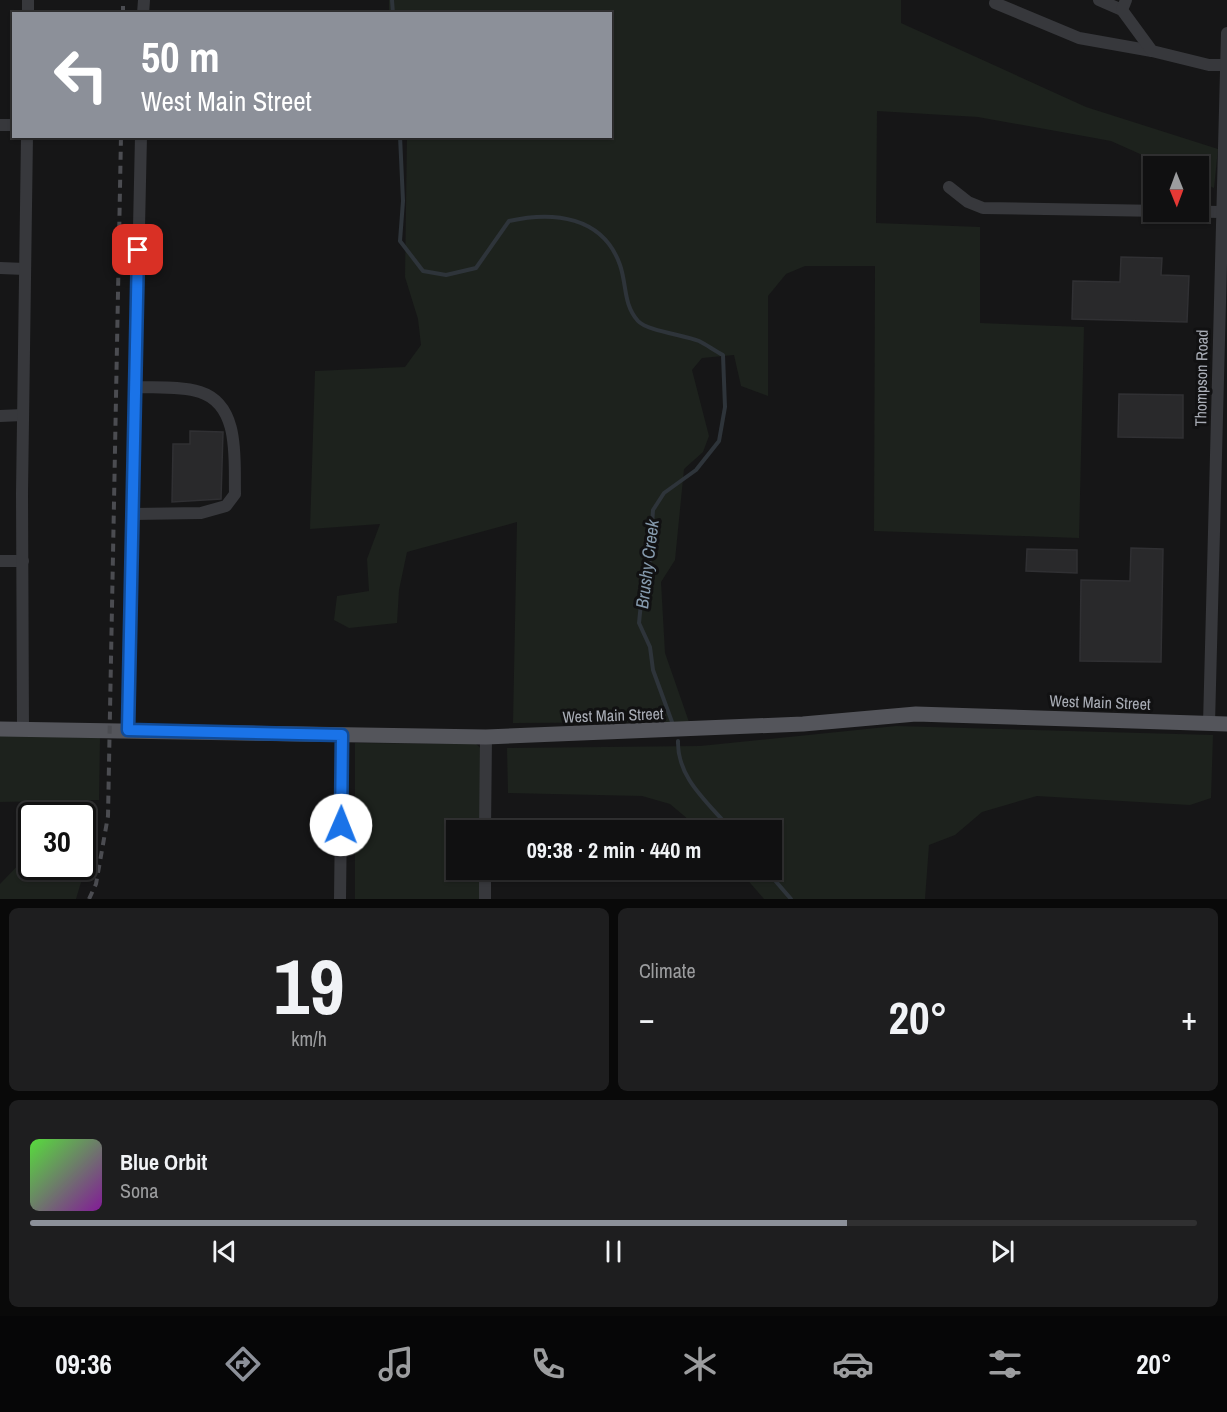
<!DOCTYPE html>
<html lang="en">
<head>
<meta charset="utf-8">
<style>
  body { margin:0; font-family:"Archivo Narrow",sans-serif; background:#1e1e1f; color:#f1f3f6; height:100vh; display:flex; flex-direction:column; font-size:22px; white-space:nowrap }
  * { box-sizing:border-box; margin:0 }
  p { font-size:20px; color:#9c9d9f }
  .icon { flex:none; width:33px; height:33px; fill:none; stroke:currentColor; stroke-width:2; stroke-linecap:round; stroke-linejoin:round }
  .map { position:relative; height:899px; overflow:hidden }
  .side { display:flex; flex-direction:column; gap:9px; padding:9px; background:#090909; flex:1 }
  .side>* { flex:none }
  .guide { position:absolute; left:12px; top:12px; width:600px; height:126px; border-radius:0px; box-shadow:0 2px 4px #0004,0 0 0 2px #303031; background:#8c9099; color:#fff; overflow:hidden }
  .needle { width:39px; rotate:179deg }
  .controls { position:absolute; left:1143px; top:156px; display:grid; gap:12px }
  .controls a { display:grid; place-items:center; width:66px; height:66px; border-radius:0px; background:#101011; box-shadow:0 2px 4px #0004,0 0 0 2px #303031; font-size:30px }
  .speed { position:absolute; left:18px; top:802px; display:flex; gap:12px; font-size:30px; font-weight:700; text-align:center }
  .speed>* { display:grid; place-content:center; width:78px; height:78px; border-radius:50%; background:#101011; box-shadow:0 2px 4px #0004,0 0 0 2px #303031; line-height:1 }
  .speed .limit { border:3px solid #111; border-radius:9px; background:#fff; color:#111 }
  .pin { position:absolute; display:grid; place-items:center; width:51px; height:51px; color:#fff; margin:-26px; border-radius:12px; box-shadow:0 3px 9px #0006 }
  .me { position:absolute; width:66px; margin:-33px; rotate:1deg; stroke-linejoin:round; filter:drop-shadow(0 0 4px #0008) }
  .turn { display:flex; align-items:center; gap:21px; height:126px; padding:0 30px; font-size:27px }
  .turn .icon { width:78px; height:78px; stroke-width:2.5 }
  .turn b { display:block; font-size:42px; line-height:51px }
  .big { font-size:45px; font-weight:800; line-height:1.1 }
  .side .card { flex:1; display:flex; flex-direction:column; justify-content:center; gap:9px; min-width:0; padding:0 21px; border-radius:9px; background:#1e1e1f }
  .side .dial { align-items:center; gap:0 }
  .dial b { font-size:78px; line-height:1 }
  .song { display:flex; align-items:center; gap:18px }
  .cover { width:72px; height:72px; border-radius:9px; background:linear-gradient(135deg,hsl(110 70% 55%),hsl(290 70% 35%)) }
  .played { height:6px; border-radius:3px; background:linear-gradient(90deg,#8c9099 70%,#303031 70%) }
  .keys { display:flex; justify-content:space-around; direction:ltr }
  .heat { display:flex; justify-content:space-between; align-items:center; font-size:33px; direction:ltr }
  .side .tiles { flex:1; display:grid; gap:9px; grid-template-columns:1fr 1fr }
  .card:last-child { grid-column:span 2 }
  .trip { position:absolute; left:446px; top:820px; width:336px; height:60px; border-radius:0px; background:#101011; box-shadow:0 2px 4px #0004,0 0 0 2px #303031; font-weight:800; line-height:60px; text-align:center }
  .dock { display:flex; height:96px; justify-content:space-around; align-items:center; background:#060607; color:#9c9d9f }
  .dock .icon { width:42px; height:42px }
  .dock .selected { color:#8c9099 }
  .dock b { font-size:27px; color:#f1f3f6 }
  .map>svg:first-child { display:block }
</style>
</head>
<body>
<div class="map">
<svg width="1227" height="899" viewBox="0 0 1227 899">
  <rect width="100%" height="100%" fill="#161617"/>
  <g fill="#1d221d">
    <path d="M389,0h512v23l185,84 132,42 -4,39 -15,-7 -1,-15h-31l-56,-25 -133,-24 -101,-6 -1,112 104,4v96l104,4 -5,211 -205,-7 1,-265h-70l-19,8 -18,22v100l-27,-10 -7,-31 -32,3 -10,12 17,66 -6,16 -19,17 -9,91 -14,22 4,71 24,69 -176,1 4,-201 -110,30 -8,38 -2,33 -48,5 -15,-8 3,-24 32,-5 -2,-32 13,-35 -70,5 5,-158 90,-4 16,-22 -3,-26 -13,-42 2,-140 203,-1v-122l-221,-1z"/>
    <path d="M896,726l317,9 -2,63 -21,7 -153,-9 -55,16 -27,23 -26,10 -4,54h-161l-25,-29h32v-39h-69l-32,-27 -28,-8 -134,-3 -1,-45 193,-2z"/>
    <path d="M0,735l100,3 -1,62 -99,2z"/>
    <path d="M355,743l121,1 10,9 -1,78h-29v39h29l-1,29h-129z"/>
    <path d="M96,832l-20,67h-76v-15l31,-32 1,15h50l1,-34z"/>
  </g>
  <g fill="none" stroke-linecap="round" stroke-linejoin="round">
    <g stroke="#2e343a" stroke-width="4">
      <path d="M392,0l1,14"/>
      <path d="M400,136l3,65 -3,40 23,30 23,4 30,-7 33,-47c44,-10 94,-5 111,44 7,20 3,39 18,56 9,10 47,14 61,20 8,4 16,10 24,14l2,52 -6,34 -23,29 -32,23 -11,17 -4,60 -7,23 -3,30 11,24 3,23 19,52"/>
      <path d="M678,741c-1,38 31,62 54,90"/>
      <path d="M766,870l25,29"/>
    </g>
  </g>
  <g fill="#29292b" stroke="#303033" stroke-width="1.5">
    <path d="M1121,257l41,1 -1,17 28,1 -2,46 -115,-3 1,-38 47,1z"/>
    <path d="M1119,394l64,1v43l-65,-1z"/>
    <path d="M190,431l33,1 -2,67 -49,3 1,-58h17z"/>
    <path d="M1131,548l32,1 -2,113 -81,-1 1,-81 49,1z"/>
    <path d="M1027,549l50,1v23l-51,-2z"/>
  </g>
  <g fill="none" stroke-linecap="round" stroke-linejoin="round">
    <g stroke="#37383c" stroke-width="12">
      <path d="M997,0l-2,3 84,35 73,13"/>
      <path d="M1099,0l23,10"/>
      <path d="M1126,0l-4,10 30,41 57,14h17"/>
      <path d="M28,14v-14"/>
      <path d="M143,14l1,-14"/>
      <path d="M0,125h14"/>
      <path d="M949,187l19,15 15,6 238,4"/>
      <path d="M0,268l25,1"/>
      <path d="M0,416l23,-1"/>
      <path d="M133,514l68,-1 25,-7 9,-12c-1,-33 6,-89 -35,-102 -20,-6 -44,-4 -65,-5"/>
      <path d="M0,561h23"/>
      <path d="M1209,724l18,-691"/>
      <path d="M23,729l-1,-236 5,-357"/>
      <path d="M128,731l13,-595"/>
      <path d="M485,831l1,-94"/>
      <path d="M340,899l2,-164"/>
      <path d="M485,899v-29"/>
    </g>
    <path stroke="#54555b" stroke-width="15" d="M0,729l486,8 317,-13 113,-10 311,10"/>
    <g stroke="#4b4c51" stroke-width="4" stroke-dasharray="8 6" stroke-linecap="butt">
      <path d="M123,14v-14"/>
      <path d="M89,899l7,-15 12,-68 13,-680"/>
    </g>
  </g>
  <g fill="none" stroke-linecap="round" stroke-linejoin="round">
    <g stroke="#114b97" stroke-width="15">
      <path id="route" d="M138,250l-10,480 214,5 -1,90"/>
    </g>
    <use href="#route" stroke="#1a73e8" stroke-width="10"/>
  </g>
  <g text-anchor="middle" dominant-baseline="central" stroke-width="6" stroke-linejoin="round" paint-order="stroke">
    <g font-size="16" fill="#a9adb6" stroke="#111112">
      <text transform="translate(1201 378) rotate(-89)">Thompson Road</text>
      <text transform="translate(1100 702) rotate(2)">West Main Street</text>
      <text transform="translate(613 715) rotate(-2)">West Main Street</text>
    </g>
    <g font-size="18" font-style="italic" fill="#859aad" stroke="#111112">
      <text transform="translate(647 564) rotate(-83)">Brushy Creek</text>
    </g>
  </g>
</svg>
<div class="controls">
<a><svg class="needle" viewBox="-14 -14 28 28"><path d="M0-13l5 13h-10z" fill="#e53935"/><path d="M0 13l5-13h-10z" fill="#9c9d9f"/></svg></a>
</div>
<div class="speed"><div class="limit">30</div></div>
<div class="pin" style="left:138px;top:250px;background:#d93025"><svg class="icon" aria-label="arrive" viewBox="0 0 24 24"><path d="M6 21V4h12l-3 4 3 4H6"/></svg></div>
<svg class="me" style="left:341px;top:825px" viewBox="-20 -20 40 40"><circle r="19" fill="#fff"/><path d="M0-13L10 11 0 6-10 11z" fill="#1a73e8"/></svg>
<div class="trip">09:38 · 2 min · 440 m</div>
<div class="guide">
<div class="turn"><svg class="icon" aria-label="left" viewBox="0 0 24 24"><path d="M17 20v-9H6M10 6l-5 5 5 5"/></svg><div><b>50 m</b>West Main Street</div></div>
</div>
</div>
<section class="side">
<div class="tiles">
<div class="card dial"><b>19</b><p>km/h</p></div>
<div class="card"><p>Climate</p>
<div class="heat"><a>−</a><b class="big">20°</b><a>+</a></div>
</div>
<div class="card">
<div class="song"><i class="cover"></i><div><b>Blue Orbit</b><p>Sona</p></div></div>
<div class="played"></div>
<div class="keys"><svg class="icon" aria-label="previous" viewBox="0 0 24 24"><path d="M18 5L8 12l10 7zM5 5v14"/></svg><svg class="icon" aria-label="pause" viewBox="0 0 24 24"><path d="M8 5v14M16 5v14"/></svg><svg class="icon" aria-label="next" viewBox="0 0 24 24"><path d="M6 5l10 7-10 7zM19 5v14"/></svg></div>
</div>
</div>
</section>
<nav class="dock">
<b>09:36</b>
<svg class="icon selected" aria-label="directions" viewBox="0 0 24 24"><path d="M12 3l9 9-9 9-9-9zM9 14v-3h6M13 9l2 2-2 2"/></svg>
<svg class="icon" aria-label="music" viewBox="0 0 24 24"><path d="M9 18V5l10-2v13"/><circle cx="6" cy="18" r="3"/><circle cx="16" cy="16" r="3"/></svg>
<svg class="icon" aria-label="phone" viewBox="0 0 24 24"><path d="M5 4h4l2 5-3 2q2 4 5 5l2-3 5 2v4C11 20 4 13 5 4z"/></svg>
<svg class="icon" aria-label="climate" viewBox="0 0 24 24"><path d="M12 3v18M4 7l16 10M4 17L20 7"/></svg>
<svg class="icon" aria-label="car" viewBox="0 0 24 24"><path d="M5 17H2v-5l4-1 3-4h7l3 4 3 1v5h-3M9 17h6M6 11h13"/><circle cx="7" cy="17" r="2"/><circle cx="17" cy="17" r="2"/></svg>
<svg class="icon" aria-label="filters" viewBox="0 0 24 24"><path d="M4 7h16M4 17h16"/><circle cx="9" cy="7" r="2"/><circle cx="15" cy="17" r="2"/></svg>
<b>20°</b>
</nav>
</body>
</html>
